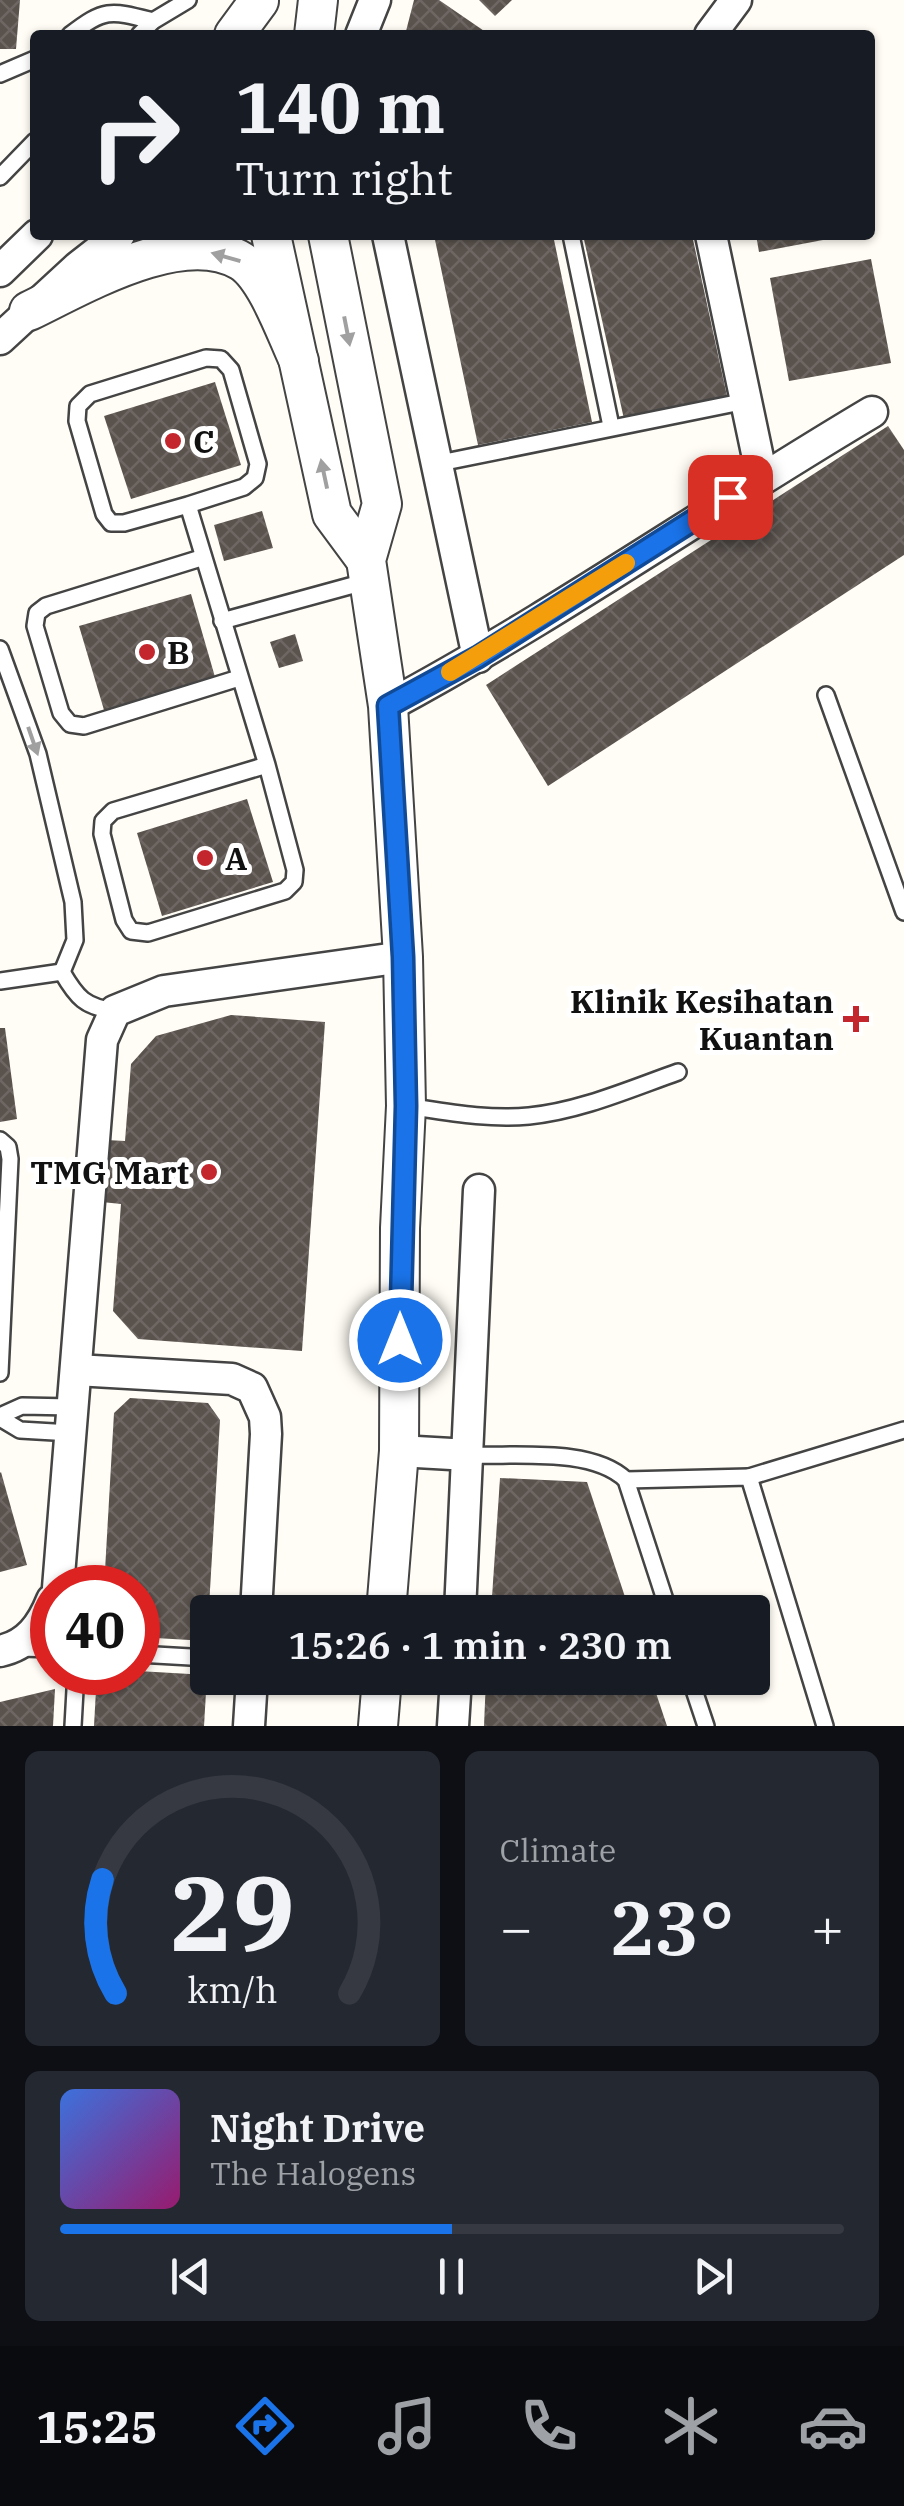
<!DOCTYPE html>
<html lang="en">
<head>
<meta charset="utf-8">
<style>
  body { margin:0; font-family:"IBM Plex Serif",serif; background:#242831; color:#f1f3f6; height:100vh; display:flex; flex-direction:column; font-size:38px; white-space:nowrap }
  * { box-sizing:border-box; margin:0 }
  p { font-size:32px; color:#9ea1a6 }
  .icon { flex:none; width:55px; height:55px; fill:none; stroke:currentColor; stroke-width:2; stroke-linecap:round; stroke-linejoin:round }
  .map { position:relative; height:1726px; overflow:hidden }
  .panel { display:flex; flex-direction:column; gap:25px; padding:25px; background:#0d0f14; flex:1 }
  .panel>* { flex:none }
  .banner { position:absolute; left:30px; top:30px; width:845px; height:210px; border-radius:10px; box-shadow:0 2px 8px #0004; background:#171b24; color:#f1f3f6; overflow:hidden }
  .speed { position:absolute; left:30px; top:1565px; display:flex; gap:20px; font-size:50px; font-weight:700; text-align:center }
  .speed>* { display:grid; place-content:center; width:130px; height:130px; border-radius:50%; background:#171b24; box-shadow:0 2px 8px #0004; line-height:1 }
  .speed .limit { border:15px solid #d22; background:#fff; color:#111 }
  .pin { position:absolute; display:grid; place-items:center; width:85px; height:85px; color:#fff; margin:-42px; border-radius:20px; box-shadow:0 5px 15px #0006 }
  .me { position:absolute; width:110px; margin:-55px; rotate:0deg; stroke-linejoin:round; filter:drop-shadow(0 0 8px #0008) }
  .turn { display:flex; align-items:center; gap:35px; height:210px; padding:0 40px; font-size:45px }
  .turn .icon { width:130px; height:130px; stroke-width:2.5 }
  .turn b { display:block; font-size:70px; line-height:85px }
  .big { font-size:75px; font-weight:600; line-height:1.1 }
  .panel .card { flex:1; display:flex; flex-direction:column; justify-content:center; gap:15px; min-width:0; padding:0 35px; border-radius:15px; background:#242831 }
  .panel .dial { align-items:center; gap:0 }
  .dial svg { height:260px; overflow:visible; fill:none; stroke:#363941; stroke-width:7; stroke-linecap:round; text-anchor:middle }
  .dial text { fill:#f1f3f6; stroke:none }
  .song { display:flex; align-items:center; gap:30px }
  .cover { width:120px; height:120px; border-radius:15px; background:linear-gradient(135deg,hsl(220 70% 55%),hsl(320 70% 35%)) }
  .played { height:10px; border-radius:5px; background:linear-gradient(90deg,#1a73e8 50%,#363941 50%) }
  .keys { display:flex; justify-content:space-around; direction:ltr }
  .heat { display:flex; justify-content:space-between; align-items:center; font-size:55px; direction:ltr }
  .panel .tiles { flex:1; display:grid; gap:25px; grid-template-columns:1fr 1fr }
  .card:last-child { grid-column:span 2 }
  .trip { position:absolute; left:190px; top:1595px; width:580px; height:100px; border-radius:10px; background:#171b24; box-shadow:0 2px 8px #0004; font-weight:600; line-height:100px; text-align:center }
  .tabs { display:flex; height:160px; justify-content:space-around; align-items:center; background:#090b0e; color:#9ea1a6 }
  .tabs .icon { width:70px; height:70px }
  .tabs .active { color:#1a73e8 }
  .tabs b { font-size:45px; color:#f1f3f6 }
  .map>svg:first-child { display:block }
</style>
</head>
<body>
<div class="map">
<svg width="904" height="1726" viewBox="0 0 904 1726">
  <defs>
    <pattern id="building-cross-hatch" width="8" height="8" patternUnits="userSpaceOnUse" patternTransform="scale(2.5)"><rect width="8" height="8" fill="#5a524d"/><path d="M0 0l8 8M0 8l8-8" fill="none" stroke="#6d6662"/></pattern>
  </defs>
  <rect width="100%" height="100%" fill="#fffdf5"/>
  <g fill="url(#building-cross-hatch)">
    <path d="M0,0h20l-4,49h-16z"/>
    <path d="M414,0h25l51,35h-85z"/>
    <path d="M479,0h33l-17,16z"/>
    <path d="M434,235h119l39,187 -114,23z"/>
    <path d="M583,235h109l35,161 -103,23z"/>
    <path d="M756,235h82l1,2 -80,15z"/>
    <path d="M871,259l20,104 -102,18 -19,-103z"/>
    <path d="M215,382l26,83 -110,34 -27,-83z"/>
    <path d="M888,426l16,24v105l-356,231 -62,-101z"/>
    <path d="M262,511l11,37 -49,13 -10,-36z"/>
    <path d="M191,594l24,83 -111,33 -25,-84z"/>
    <path d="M295,634l8,27 -24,7 -9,-26z"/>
    <path d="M247,799l26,83 -111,34 -25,-83z"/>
    <path d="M231,1015l94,7 -23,329 -164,-12 -25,-28 8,-107 -19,-2 4,-62 19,1 6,-77 25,-28z"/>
    <path d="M0,1028h5l12,91 -17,3z"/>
    <path d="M130,1398l78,5 12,17 -13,221 -69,-4v-49h-34l10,-175z"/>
    <path d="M1,1472l26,93 -27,7v-99z"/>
    <path d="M500,1478l87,4 43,130h-139z"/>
    <path d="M138,1671l69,4 -3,51h-110l3,-54z"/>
    <path d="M486,1678h165l16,48h-183z"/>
    <path d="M55,1689l-2,37h-53v-24z"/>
  </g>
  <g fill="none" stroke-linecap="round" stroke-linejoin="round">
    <g stroke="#444" stroke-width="20">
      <g id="service">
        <path d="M70,35c35,-27 40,-25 83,-14"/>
        <path d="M139,35l14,-14 35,-21"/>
        <path d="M0,74l35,-15"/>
        <path d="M0,177l35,-36"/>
        <path d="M571,235l40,191"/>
        <path d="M435,464l311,-63"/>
        <path d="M188,505l-64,18h-13l-7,-9 -27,-93 1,-15 12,-12 116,-36 15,1 10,11 27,94 -3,14 -11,9 -56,18 79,260 -154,46 -10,10 -1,13 22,86 7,11 17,2 137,-42 9,-9 1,-12 -28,-105"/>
        <path d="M201,558l-155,48 -9,7 -2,13 26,87 9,11 14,2 155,-48"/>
        <path d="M222,621l146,-40"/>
        <path d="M0,649l38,105 35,148 2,38 -13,32"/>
        <path d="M826,695l78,217"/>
        <path d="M62,972c15,26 23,35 53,39"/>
        <path d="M0,981l62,-9"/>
        <path d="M406,1106c41,6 82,14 123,10 51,-5 101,-27 149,-44"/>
        <path d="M0,1140l8,7 2,12 -10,214"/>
        <path d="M0,1416l22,-10 50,1"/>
        <path d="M0,1418l20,12 51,3"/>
        <path d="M469,1455c46,2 123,-8 157,25l43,132"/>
        <path d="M749,1477l155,-47"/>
        <path d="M626,1480l123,-3 76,249"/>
        <path d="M22,1648l30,1"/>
        <path d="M138,1654l70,4"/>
        <path d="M690,1678l16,48"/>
        <path d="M73,1726l3,-54"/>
      </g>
    </g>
    <g stroke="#444" stroke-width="35">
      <g id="minor">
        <path d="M361,35l14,-35"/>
        <path d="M710,35l26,-35"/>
        <path d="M388,235l90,422"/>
        <path d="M711,235l51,242"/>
        <path d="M0,271l37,-36"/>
        <path d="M0,339l78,-72 41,-32"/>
        <path d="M388,706c166,-89 322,-198 484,-294"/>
        <path d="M76,1370l156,9 20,9 13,29 1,17 -10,178"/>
        <path d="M399,1451l70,4"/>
        <path d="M58,1588l44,-548 13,-29 49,-20 239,-34"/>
        <path d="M460,1612l19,-422"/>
        <path d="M0,1651c28,-6 42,-26 52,-51"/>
        <path d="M249,1726l3,-48"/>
        <path d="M453,1726l3,-48"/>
      </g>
    </g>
    <g stroke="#444" stroke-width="42">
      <g id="tertiary">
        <path d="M234,35l25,-34"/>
        <path d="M314,35l4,-35"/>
        <path d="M271,235l61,279 34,46"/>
        <path d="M328,235l54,269 -16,56 22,146 15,251 3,149 -6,122 -1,223 -13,161"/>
        <path d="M29,311c54,-26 153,-85 212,-50 26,16 45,73 58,100"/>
        <path d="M378,1726l4,-48"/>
      </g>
    </g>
    <use href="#service" stroke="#fff" stroke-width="15"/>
    <use href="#minor" stroke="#fff" stroke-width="30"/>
    <use href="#tertiary" stroke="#fff" stroke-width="38"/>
  </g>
  <defs><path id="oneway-solid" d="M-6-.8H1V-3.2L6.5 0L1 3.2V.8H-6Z" transform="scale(2.5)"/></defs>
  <g fill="#a0a0a0">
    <use href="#oneway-solid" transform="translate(226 257) rotate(-164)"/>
    <use href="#oneway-solid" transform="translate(347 331) rotate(79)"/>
    <use href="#oneway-solid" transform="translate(324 474) rotate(-102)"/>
    <use href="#oneway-solid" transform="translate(33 741) rotate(71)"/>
  </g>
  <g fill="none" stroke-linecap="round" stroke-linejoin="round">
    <g stroke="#114b97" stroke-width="25">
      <path id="route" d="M400,1340l6,-234 -3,-149 -15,-251 90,-49 252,-160"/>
    </g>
    <use href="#route" stroke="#1a73e8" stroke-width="18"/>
    <path stroke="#f59e0b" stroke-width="18" d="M450,672l176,-109"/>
  </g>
  <g fill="#c4262e" stroke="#fff" stroke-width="4">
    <circle cx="173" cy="441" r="10"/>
    <circle cx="147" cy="652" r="10"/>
    <circle cx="205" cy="858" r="10"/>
    <path d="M851 1004h10v10h10v10h-10v10h-10v-10h-10v-10h10z"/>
    <circle cx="209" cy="1172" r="10"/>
  </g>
  <g text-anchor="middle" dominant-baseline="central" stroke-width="10" stroke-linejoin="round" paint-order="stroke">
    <g font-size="32" font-weight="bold" fill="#111" stroke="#fff" text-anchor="start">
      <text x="193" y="441">C</text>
      <text x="167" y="652">B</text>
      <text x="225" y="858">A</text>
      <text x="834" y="1001" text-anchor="end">Klinik Kesihatan<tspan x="834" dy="37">Kuantan</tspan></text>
      <text x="189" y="1172" text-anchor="end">TMG Mart</text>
    </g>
  </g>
</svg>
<div class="speed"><div class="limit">40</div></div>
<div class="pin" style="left:730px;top:497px;background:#d93025"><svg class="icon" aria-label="arrive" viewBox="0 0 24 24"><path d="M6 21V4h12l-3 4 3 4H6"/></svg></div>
<svg class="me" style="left:400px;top:1340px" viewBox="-20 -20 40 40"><circle r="17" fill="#1a73e8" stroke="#fff" stroke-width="3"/><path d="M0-11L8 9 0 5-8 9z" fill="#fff"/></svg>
<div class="trip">15:26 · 1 min · 230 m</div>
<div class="banner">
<div class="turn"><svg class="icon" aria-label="right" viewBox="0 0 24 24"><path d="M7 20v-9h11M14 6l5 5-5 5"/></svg><div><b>140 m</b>Turn right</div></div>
</div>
</div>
<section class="panel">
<div class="tiles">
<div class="card dial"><svg viewBox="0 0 100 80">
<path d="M14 69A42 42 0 1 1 86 69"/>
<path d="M14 69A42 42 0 0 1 10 34" stroke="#1a73e8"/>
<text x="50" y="56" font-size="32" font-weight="700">29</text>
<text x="50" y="72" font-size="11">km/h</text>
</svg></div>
<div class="card"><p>Climate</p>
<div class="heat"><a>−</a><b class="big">23°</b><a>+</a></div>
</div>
<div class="card">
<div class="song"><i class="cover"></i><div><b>Night Drive</b><p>The Halogens</p></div></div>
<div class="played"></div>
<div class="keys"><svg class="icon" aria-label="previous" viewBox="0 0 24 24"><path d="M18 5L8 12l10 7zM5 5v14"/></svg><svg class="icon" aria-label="pause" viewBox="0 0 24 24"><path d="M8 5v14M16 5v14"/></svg><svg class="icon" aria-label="next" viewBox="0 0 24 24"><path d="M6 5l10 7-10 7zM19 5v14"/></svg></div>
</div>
</div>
</section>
<nav class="tabs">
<b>15:25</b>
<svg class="icon active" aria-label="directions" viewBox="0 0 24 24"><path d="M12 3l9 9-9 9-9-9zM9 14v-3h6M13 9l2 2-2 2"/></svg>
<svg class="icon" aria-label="music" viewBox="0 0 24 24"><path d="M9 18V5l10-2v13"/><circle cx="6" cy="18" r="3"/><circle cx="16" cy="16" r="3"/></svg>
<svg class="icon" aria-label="phone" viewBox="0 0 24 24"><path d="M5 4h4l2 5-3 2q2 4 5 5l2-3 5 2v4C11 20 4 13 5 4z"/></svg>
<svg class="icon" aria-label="climate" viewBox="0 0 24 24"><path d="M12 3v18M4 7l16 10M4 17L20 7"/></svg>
<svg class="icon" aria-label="car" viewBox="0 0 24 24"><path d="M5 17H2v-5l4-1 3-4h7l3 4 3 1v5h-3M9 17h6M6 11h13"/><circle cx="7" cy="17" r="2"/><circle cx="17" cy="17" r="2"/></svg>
</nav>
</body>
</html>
